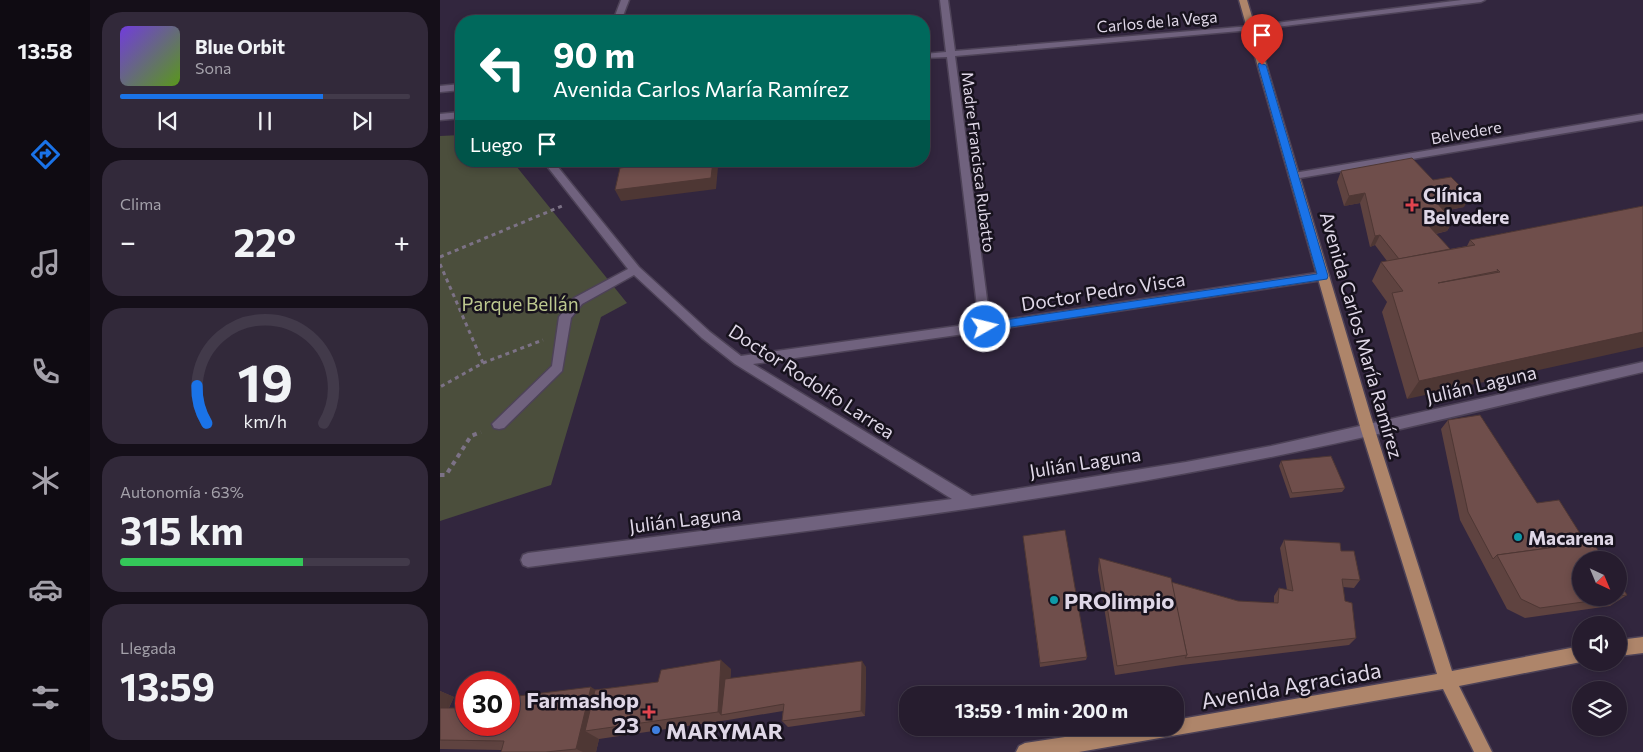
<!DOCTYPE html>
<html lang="es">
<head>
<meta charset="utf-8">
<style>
  body { margin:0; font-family:Commissioner,sans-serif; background:#32293a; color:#f1f3f6; height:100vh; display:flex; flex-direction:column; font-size:19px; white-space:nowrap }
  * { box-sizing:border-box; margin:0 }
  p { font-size:16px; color:#a4a1aa }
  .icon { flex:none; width:28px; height:28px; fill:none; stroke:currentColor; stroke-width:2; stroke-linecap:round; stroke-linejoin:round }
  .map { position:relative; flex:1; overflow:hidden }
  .sheet { display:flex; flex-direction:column; gap:12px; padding:12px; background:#150f19; width:350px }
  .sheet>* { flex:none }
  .hud { position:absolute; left:15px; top:15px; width:475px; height:152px; border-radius:20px; box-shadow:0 2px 8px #0003,0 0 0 1px #423a4a; background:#00695c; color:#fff; overflow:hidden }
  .needle { width:32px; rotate:136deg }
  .tools { position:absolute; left:1132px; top:551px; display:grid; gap:10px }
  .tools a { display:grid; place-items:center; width:55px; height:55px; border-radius:50%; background:#261c2e; box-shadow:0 2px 8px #0003,0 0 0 1px #423a4a; font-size:25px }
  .speed { position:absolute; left:15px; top:671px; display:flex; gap:10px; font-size:25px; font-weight:700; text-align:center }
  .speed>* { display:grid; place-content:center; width:65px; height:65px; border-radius:50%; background:#261c2e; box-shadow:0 2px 8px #0003,0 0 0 1px #423a4a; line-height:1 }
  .speed .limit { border:8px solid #d22; background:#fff; color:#111 }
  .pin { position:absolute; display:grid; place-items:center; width:42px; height:42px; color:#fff; margin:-51px -21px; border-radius:50% 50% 50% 0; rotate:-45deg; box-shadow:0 0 5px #0007 }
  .pin .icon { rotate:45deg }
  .me { position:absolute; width:55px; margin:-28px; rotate:82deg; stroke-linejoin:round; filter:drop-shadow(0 0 4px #0008) }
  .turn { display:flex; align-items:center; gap:18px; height:105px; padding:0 15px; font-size:22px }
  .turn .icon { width:65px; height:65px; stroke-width:2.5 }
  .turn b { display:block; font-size:35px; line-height:42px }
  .then { display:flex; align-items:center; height:48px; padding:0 15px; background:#0003; gap:10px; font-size:19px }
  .big { font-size:38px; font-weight:700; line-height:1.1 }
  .sheet .tile { flex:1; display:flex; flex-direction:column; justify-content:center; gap:8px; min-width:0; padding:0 18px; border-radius:20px; background:#32293a }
  .sheet .dial { align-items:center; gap:0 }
  .dial svg { height:130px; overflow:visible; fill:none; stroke:#423a4a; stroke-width:7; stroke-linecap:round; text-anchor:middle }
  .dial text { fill:#f1f3f6; stroke:none }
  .song { display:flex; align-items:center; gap:15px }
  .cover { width:60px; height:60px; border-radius:8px; background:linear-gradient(135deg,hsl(260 70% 55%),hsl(90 70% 35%)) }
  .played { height:5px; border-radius:2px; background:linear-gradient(90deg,#1a73e8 70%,#423a4a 70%) }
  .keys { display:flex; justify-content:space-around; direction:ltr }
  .heat { display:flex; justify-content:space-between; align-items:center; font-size:28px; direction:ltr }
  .charge { height:8px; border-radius:4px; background:linear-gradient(90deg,#34c759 63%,#423a4a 0) }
  .trip { position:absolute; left:459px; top:686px; width:285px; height:50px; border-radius:20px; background:#261c2e; box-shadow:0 2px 8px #0003,0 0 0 1px #423a4a; font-weight:700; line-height:50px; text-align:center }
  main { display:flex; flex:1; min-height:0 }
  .tab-bar { display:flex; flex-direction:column; width:90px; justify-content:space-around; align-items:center; background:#0f0b12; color:#a4a1aa }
  .tab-bar .icon { width:35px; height:35px }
  .tab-bar .on { color:#1a73e8 }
  .tab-bar b { font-size:22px; color:#f1f3f6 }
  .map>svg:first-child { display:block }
</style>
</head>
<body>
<main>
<nav class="tab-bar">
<b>13:58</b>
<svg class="icon on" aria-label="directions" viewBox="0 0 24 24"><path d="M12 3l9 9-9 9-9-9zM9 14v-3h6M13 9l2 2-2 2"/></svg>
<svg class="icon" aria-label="music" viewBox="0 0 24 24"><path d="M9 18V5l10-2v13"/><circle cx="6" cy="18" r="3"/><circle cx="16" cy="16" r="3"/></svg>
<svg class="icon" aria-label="phone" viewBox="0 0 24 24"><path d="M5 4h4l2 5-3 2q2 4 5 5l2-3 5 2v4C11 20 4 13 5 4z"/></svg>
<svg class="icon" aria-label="climate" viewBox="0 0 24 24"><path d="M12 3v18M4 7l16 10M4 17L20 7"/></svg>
<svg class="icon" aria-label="car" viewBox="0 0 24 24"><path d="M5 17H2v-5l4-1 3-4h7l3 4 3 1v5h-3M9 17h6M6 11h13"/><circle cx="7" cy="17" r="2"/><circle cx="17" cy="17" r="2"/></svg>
<svg class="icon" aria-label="filters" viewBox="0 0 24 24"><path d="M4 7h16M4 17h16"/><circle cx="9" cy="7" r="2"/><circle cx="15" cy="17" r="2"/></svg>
</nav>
<section class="sheet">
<div class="tile">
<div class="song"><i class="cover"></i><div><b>Blue Orbit</b><p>Sona</p></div></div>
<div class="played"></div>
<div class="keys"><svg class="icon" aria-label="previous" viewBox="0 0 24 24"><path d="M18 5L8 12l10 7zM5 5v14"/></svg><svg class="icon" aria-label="pause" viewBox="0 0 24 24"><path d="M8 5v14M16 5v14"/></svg><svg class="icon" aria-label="next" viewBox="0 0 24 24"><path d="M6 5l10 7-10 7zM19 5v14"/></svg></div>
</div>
<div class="tile"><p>Clima</p>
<div class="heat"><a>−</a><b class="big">22°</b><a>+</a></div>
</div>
<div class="tile dial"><svg viewBox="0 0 100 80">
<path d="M14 69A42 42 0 1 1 86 69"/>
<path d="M14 69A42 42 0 0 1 8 46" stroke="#1a73e8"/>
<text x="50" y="56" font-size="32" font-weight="700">19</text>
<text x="50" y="72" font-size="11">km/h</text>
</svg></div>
<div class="tile"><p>Autonomía · 63%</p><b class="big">315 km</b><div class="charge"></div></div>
<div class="tile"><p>Llegada</p><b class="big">13:59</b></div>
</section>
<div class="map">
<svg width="1203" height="752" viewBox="0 0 1203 752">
  <rect width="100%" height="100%" fill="#32263e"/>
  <path fill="#4b4e3c" d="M21,135v26h51l115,142 -26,14 -50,168 -111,36v-385z"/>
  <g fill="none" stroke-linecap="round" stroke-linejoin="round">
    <g stroke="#4d4257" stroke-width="3">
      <g id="minor">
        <path d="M181,0h8l-8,21h-8z"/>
        <path d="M500,0h8l7,51 296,-25 211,-26h23l-4,2 -230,28 -296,26 35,266 333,-50 6,4 -6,4 -338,51 -232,33 219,132 214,-34 85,-16 372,-84v10c-151,35 -303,74 -456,101 -218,40 -439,65 -659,94l-5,-2 -2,-5 2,-5 5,-2 424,-54 -217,-135 -33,-26 -68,-63 -52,29 -11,14 -9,53 -58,57 -5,1 -5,-1 -2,-4 60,-58 7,-49 15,-19 54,-29 -85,-108h10l86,106 71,65 31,24 238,-33 -32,-266 -23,1v-4l22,-2z"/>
        <path d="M21,84v6l-21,2v-6z"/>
        <path d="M21,112v6l-21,2v-6z"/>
        <path d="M1203,114v6l-349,59 -5,-3 5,-3z"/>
      </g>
    </g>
    <g stroke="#4d4257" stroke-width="3">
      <g id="major">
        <path d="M799,0h8l128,430 77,241 129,-25v16l-122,24 33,66h-18l-31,-63 -364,63h-63l3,-6 6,-3 100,-15h50v-8l262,-46 -76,-244z"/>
        <path d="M1203,637v16l-24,3v-16z"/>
      </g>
    </g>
    <g stroke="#7c7286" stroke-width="3" stroke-dasharray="4 4" stroke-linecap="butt">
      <path d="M0,257l122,-51"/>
      <path d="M0,264l43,99 -43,24"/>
      <path d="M43,363l60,-23"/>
    </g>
    <path stroke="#7c7286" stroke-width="4" stroke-dasharray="4.5 4.5" stroke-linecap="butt" d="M0,475h6l25,-39 10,-4"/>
    <use href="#minor" fill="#70627e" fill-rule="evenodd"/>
    <use href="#major" fill="#ae856a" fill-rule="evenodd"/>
  </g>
  <g fill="#5f4340">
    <path d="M901,171l92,9 31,27 -20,4 9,10 -6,10 -11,3 14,15 17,-3 3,-6 173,-34 -236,193 -25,-87 5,-10 -15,-21 9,-19 6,-1 -12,-16 -5,2 -10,-44 -16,3 -7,-24z"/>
    <path d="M1008,420l133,178h38v-15l8,12 -17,11 -85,12 -18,-9 -47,-89 -19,-91z"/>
    <path d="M841,461l64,27 -3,4 -52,6 -11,-32z"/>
    <path d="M583,536l64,121 -1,3 -46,7z"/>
    <path d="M844,540l57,11 19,29 -6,8 -11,-1 2,14 11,37 -7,7 -167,20 -67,10 -17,-105 1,-12 72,24 67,19 36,2v-7l5,-8 8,2 -7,-42z"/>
    <path d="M426,667l-1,49 -77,11 -6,-6 1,-10 -55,9 -129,19 -3,13h-95v-2l-61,-1v-58l14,6 -5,11h65l81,-18 63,-8 73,-13 -1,10z"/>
  </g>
  <g fill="#4e3734">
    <path d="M273,161h3l2,6 -2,22 -95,12 -6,-11z"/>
    <path d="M925,193l-5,10 -16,3 5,-10z"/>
    <path d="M1030,196l-6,11 -33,6 6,-10z"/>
    <path d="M1013,221l-6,10 -23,5 5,-10z"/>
    <path d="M940,235l-5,10 -5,2 5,-11z"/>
    <path d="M1203,332v15l-236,52 12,-18z"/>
    <path d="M281,660l10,9 -2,44 -8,2 -3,-3z"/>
    <path d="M422,661l4,6 -1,49 -4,-5z"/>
    <path d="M151,687l18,11 -24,33 14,8 -3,13h-13l-7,-3z"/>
    <path d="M0,691l14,6 -10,20 -4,-1z"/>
  </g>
  <g fill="#6f4e4b" stroke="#4e3734" fill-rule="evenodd">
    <path d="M972,158l21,22 18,-3 19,19 -33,7 16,18 -24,5 21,23 -51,10 -19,-24 -5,1 -10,-43 -16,3 -8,-25z"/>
    <path d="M234,161h39l-2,17 -96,12 5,-22z"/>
    <path d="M1203,206v126l-224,49 -27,-88 11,-2 -22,-29 94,-17 -5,-5zM1057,269l3,3 -62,11 60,-12z"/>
    <path d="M1040,415l57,88 22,-3 27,43 -89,12 -4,4 -25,-47 -20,-92z"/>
    <path d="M891,456l14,32 -53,5 -11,-32z"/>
    <path d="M625,530l22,127 -47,6 -17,-127z"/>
    <path d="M844,540l56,3 1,8h13l6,29 -18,-1 3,22 7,2 4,35 -171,20 2,-3 -16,-73 67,19 40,2 1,-15 14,3z"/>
    <path d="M1153,542l11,18h-23v38h31l-72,10 -19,-9 -24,-44z"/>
    <path d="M659,558l72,20 16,77 -70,11z"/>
    <path d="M1179,583l8,12 -8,1z"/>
    <path d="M281,660l-3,52 -133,19 10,-41 63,-8 3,-12z"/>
    <path d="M422,661l-1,50 -79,10 2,-17 -63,11 4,-36z"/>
    <path d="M151,687l-15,62 -30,3h-45l3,-11 -64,-1v-32h26v17h43v-17h5l4,-12z"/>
  </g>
  <path fill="#1a73e8" stroke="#114b97" d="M819,63l7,2 62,211 -1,3 -342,52 -4,-1 -2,-3 6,-4 332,-49 -59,-209z"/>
  <g fill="#e0444e" stroke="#17121d" stroke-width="2">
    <path d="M969.5 197.5h5v5h5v5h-5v5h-5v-5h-5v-5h5z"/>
    <path d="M206.5 704.5h5v5h5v5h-5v5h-5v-5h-5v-5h5z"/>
  </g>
  <g fill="#0f9aa8" stroke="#17121d" stroke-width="2">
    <circle cx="1078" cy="537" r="5"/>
    <circle cx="614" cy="600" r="5"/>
  </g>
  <circle fill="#3f7fe0" stroke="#17121d" stroke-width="2" cx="216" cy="730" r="5"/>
  <g text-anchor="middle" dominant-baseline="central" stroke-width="5" stroke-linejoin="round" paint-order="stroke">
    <g font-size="16" fill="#dfd7e7" stroke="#17121d">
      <text transform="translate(717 21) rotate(-5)">Carlos de la Vega</text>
      <text transform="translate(1026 132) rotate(-10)">Belvedere</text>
      <text transform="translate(539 162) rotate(83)">Madre Francisca Rubatto</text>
    </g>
    <g font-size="19" font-weight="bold" fill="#dfd7e7" stroke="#17121d" text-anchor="start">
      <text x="983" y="194">Clínica<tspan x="983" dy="22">Belvedere</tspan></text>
      <text x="1088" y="537">Macarena</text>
    </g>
    <g font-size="19" fill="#dfd7e7" stroke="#17121d">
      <text transform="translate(663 291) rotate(-9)">Doctor Pedro Visca</text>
      <text transform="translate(922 335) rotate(74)">Avenida Carlos María Ramírez</text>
      <text transform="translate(372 381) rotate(33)">Doctor Rodolfo Larrea</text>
      <text transform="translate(1041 384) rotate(-13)">Julián Laguna</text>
      <text transform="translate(645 462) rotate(-9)">Julián Laguna</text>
      <text transform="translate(245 519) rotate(-7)">Julián Laguna</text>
    </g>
    <g font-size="19" fill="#bdc88f" stroke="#17121d">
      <text x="80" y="303">Parque Bellán</text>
    </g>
    <g font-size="22" font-weight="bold" fill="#dfd7e7" stroke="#17121d" text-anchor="start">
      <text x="624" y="600">PROlimpio</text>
      <text x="199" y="699" text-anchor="end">Farmashop<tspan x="199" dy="25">23</tspan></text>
      <text x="226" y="730">MARYMAR</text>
    </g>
    <g font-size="22" fill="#dfd7e7" stroke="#17121d">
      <text transform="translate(851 685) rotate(-10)">Avenida Agraciada</text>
    </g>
  </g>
</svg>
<div class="tools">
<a><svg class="needle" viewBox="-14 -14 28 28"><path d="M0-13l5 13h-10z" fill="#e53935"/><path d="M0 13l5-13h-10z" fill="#a4a1aa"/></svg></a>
<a><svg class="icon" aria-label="sound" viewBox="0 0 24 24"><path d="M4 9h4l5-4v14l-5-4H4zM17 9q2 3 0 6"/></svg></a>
<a><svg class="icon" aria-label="layers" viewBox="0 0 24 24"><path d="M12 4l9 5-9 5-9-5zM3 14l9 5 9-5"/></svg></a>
</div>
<div class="speed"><div class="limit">30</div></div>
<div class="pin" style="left:822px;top:65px;background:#d93025"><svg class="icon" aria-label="arrive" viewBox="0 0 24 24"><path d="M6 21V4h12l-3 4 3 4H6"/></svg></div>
<svg class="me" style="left:545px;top:327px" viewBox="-20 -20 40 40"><circle r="17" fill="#1a73e8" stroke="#fff" stroke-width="3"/><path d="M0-11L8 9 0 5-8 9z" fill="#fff"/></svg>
<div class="trip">13:59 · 1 min · 200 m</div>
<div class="hud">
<div class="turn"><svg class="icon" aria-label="left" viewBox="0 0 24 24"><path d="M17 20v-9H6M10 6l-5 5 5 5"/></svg><div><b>90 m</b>Avenida Carlos María Ramírez</div></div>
<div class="then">Luego<svg class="icon" aria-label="arrive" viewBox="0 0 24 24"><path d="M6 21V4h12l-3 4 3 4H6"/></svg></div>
</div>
</div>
</main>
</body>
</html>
